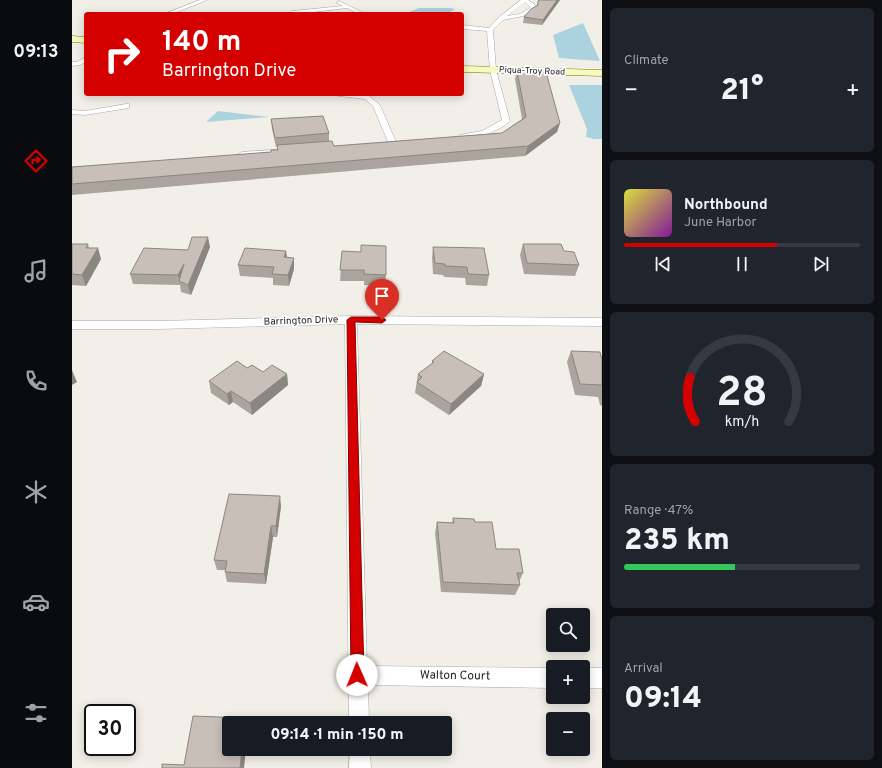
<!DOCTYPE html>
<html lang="en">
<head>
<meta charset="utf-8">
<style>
  body { margin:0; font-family:Overpass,sans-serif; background:#20242c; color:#f1f3f6; height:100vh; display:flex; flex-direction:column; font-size:15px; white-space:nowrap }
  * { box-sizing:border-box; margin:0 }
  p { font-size:13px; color:#9ea1a6 }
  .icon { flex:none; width:22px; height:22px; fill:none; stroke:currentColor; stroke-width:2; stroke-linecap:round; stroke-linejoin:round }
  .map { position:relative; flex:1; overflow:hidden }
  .panel { display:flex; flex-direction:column; gap:8px; padding:8px; background:#0d0f14; width:280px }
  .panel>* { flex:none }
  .hud { position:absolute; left:12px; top:12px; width:380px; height:84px; border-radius:4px; box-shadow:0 2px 10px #0003; background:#d40000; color:#fff; overflow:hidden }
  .buttons { position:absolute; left:474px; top:608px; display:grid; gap:8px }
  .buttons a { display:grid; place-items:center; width:44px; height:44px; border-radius:4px; background:#171b24; box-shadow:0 2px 10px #0003; font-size:20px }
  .speed { position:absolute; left:12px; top:704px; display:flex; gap:8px; font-size:20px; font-weight:700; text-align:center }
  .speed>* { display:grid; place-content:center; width:52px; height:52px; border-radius:50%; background:#171b24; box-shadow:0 2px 10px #0003; line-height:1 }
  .speed .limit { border:2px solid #111; border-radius:6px; background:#fff; color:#111 }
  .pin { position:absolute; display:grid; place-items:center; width:34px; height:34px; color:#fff; margin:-41px -17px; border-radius:50% 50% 50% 0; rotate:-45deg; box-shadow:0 0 4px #0007 }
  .pin .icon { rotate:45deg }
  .me { position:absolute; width:44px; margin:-22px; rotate:359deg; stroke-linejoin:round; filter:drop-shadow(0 0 3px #0008) }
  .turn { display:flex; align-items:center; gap:14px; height:84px; padding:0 12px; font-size:18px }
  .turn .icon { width:52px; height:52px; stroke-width:2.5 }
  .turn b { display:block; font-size:28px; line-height:34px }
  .big { font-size:30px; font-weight:800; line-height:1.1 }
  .panel .widget { flex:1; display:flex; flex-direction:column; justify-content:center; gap:6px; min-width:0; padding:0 14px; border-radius:6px; background:#20242c }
  .panel .dial { align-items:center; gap:0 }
  .dial svg { height:104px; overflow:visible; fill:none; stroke:#363941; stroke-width:7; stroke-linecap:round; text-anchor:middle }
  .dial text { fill:#f1f3f6; stroke:none }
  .song { display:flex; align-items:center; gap:12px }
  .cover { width:48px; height:48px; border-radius:6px; background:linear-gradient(135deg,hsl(60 70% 55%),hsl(290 70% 35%)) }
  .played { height:4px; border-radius:2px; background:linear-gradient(90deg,#d40000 65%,#363941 65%) }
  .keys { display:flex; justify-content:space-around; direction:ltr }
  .heat { display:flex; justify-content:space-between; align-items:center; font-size:22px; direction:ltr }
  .charge { height:6px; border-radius:3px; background:linear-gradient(90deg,#34c759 47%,#363941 0) }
  .trip { position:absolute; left:150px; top:716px; width:230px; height:40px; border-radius:4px; background:#171b24; box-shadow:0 2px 10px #0003; font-weight:800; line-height:40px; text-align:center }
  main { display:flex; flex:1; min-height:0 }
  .tabs { display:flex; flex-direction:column; width:72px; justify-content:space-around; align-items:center; background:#090b0e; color:#9ea1a6 }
  .tabs .icon { width:28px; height:28px }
  .tabs .current { color:#d40000 }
  .tabs b { font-size:18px; color:#f1f3f6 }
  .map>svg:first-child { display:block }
</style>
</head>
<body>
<main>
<nav class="tabs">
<b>09:13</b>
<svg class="icon current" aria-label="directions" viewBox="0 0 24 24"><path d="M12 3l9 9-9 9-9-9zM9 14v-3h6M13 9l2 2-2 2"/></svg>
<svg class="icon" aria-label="music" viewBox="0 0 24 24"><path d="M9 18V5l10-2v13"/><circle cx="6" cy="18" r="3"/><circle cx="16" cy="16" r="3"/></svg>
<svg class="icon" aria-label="phone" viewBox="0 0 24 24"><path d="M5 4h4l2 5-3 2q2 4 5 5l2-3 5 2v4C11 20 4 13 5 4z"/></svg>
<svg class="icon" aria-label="climate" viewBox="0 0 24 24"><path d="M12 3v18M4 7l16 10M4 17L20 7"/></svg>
<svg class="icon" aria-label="car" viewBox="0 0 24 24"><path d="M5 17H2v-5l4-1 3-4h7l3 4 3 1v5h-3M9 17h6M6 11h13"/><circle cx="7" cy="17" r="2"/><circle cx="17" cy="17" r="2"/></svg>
<svg class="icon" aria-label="filters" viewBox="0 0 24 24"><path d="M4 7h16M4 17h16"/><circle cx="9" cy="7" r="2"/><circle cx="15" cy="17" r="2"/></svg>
</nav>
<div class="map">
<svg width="530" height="768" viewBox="0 0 530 768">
  <rect width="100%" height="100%" fill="#f2efe9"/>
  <g fill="#aad3df">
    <path d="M347,8h31l5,1 -7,5 -41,-1z"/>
    <path d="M511,23l17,38 -41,-3 -6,-23z"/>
    <path d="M497,85h33v54h-8l-8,-2 1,-8z"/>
    <path d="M146,111l51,6 -63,5z"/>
  </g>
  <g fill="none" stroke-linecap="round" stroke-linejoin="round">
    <g stroke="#a9a9a9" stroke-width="1">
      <g id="street">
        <path d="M128,0h7l-35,14h-8z"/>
        <path d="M449,0h7l7,5 1,4 -13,7 -20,4 -10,10 3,40 14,51c-10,10 -37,20 -51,18v-4l23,-4 20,-11 -12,-50 -3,-39 -25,-2v-4l27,3 10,-11zM453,2l5,5v1l-10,6 -13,2z"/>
        <path d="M267,1l27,13h-7l-12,-6 -50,6 -8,-1 3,-2 51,-5 -6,-3z"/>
        <path d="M14,57v5l-6,3 -8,1v-4h5z"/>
        <path d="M264,94l33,2 11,9 16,37 -1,2h-3l-4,-2 -15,-36 -8,-7 -26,-3z"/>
        <path d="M54,104h3v4l-44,7 -13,-1v-4l13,1z"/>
        <path d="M216,149l4,2 -1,2 -49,3 -4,-2 4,-2z"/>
        <path d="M279,316l251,2v8l-245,-2 10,342 186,2v20l-185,-3 1,38h-20l-4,-399 -187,5h-86v-8h86z"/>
        <rect x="511" y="668" width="19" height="20"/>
        <path d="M278,749h20l1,19h-22z"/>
      </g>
    </g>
    <g stroke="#707d05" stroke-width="1">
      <g id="secondary">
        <path d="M0,36l14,1v6l-14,-1z"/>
        <path d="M390,66l140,4v6l-140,-4z"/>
      </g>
    </g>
    <use href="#street" fill="#fff" fill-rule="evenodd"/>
    <use href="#secondary" fill="#f7fabf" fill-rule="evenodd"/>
  </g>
  <g fill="#aba49e">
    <path d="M467,0h21l-18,25 -19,-2 1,-6 13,-12 1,-4z"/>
    <path d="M445,71l43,52 -3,9 -32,24 -453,39v-28l199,-15 6,-2v-3h-1l-4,-18 -1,-10 58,14v8l5,5 168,-13 20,-14 -7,-40z"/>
    <path d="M0,244h16l1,4 12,11 -15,27 -14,-1z"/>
    <path d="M451,244l41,7 15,14 -4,11 -51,-2 -4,-19z"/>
    <path d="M138,247l-19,48 -10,-3 -1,-7 -47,-1 -3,-10z"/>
    <path d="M361,247l56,28 -2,11 -21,-1 -1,-7 -21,-1 -1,-2 -10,-1 -1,-16z"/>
    <path d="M214,251l1,6 7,12 -5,17 -16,-1v-7l-33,-2 -2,-11z"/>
    <path d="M270,251l44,24 -1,11 -21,-1v-4h-24z"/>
    <path d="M499,351l31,6v49l-2,-1 -2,-8 -23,-2 -8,-33z"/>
    <path d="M360,361l52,13 -3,12 -32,29 -34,-22 3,-19 14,-11z"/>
    <path d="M175,368l16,4 24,2 1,11 -36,30 -19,-13 -4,3 -18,-12 -2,-12z"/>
    <path d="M209,506l-4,31h-4l-7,47 -39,-2 -2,-10v-2h-8l-3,-10z"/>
    <path d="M381,518l22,4 21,27 27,24 -4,9 1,3 -5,10 -74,-3 -6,-59 2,-11 15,1z"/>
  </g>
  <g fill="#8b8681">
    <path d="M485,0h3l-18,25 1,-5z"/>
    <path d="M488,123l-3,9 -32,24 3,-10z"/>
    <path d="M136,237l2,10 -19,48 -3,-10z"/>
    <path d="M26,248l3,11 -15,27 -4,-11z"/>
    <path d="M214,251l1,11 -3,-5z"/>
    <path d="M222,258v11l-5,17 -1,-11z"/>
    <path d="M112,264l-4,18 -2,-7z"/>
    <path d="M0,370l5,12 -5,3z"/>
    <path d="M215,374l1,11 -36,30 -2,-12z"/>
    <path d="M412,374l-3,12 -32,29 2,-11z"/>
    <path d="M159,391l2,11 -4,3 -2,-11z"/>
    <path d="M208,496l1,10 -4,31 -1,-11z"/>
    <path d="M199,526l2,11 -7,47 -2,-10z"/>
    <path d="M170,749h4l-2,19h-4z"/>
  </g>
  <g fill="#c7bfb8" stroke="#8b8681">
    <path d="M467,0h18l-14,20 -19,-3 7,-8 7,-4v-4z"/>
    <path d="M445,71l29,1 14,51 -32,23 -456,38v-17l199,-15v-2h7l-1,-5 55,-4 2,5 168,-13 24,-16z"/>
    <path d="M251,116l6,17 -54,5 -4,-19z"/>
    <path d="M120,237h16l-20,48 -9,-4 5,-17 -6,11 -48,-1 14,-26 44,2z"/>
    <path d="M0,244h16l-2,4h12l-16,27 -10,-1z"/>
    <path d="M451,244h38l3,7 10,1 5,13 -52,-2z"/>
    <path d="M289,245l25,1v29l-22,-1v-4h-24l2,-19 19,1z"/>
    <path d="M361,247l51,1 5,27 -21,-1 -1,-7 -22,-1v-2l-10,-1z"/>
    <path d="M173,248l41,3 -2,6 10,1 -6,17 -16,-1 2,-7 -36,-2z"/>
    <path d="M372,351l40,23 -33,30 -34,-22 5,-5 -4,-3 16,-12 -2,-1z"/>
    <path d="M499,351l29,1 1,5h1v28l-22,-1z"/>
    <path d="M165,361l10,7 5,-3 11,7 9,-7 15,9 -37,29 -19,-12 -4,3 -18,-13z"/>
    <path d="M157,494l51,2 -4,30h-5l-7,48 -39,-2 2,-11 -13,-1z"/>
    <path d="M381,518l21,1 1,3h17l4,27h23l4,24h-6l3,12 -77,-3 -6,-60 17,1z"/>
    <path d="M121,716l53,2v5h-17v26h13l-2,19h-78v-4l22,1z"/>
  </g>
  <path fill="#d40000" stroke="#8a0000" d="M279,317h31l4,3 -4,3 -27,-1 9,353 -2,5 -5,2 -4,-2 -2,-5 -4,-355z"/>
  <g text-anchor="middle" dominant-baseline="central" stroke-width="3.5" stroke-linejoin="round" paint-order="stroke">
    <g font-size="9" fill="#222" stroke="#fff">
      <text transform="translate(460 71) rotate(2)">Piqua-Troy Road</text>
    </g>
    <g font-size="10" fill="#222" stroke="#fff">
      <text transform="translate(229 321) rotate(-2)">Barrington Drive</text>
    </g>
    <g font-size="12" fill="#222" stroke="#fff">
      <text transform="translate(383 676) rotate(1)">Walton Court</text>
    </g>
  </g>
</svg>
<div class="buttons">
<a><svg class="icon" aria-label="search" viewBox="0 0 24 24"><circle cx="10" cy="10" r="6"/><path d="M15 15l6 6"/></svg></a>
<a>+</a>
<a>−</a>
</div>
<div class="speed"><div class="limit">30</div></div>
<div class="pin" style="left:310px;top:320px;background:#d93025"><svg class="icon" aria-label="arrive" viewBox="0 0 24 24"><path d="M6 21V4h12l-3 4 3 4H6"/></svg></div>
<svg class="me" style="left:285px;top:675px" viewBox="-20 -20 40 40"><circle r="19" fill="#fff"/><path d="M0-13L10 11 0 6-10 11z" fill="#d40000"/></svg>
<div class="trip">09:14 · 1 min · 150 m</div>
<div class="hud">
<div class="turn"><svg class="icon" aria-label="right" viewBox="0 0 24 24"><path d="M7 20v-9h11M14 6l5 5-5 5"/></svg><div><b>140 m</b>Barrington Drive</div></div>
</div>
</div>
<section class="panel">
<div class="widget"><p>Climate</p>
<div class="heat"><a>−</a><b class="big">21°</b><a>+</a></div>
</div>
<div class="widget">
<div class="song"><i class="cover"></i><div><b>Northbound</b><p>June Harbor</p></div></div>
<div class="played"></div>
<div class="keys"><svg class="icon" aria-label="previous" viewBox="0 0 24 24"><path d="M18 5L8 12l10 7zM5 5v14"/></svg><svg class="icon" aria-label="pause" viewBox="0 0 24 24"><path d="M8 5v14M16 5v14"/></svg><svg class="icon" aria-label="next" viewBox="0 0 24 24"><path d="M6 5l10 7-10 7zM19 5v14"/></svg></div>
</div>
<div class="widget dial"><svg viewBox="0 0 100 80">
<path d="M14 69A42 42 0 1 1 86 69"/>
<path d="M14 69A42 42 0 0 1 10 35" stroke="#d40000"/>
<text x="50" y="56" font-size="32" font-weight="700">28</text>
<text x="50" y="72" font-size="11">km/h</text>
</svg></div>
<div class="widget"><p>Range · 47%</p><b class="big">235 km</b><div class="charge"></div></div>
<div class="widget"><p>Arrival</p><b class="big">09:14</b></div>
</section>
</main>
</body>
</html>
